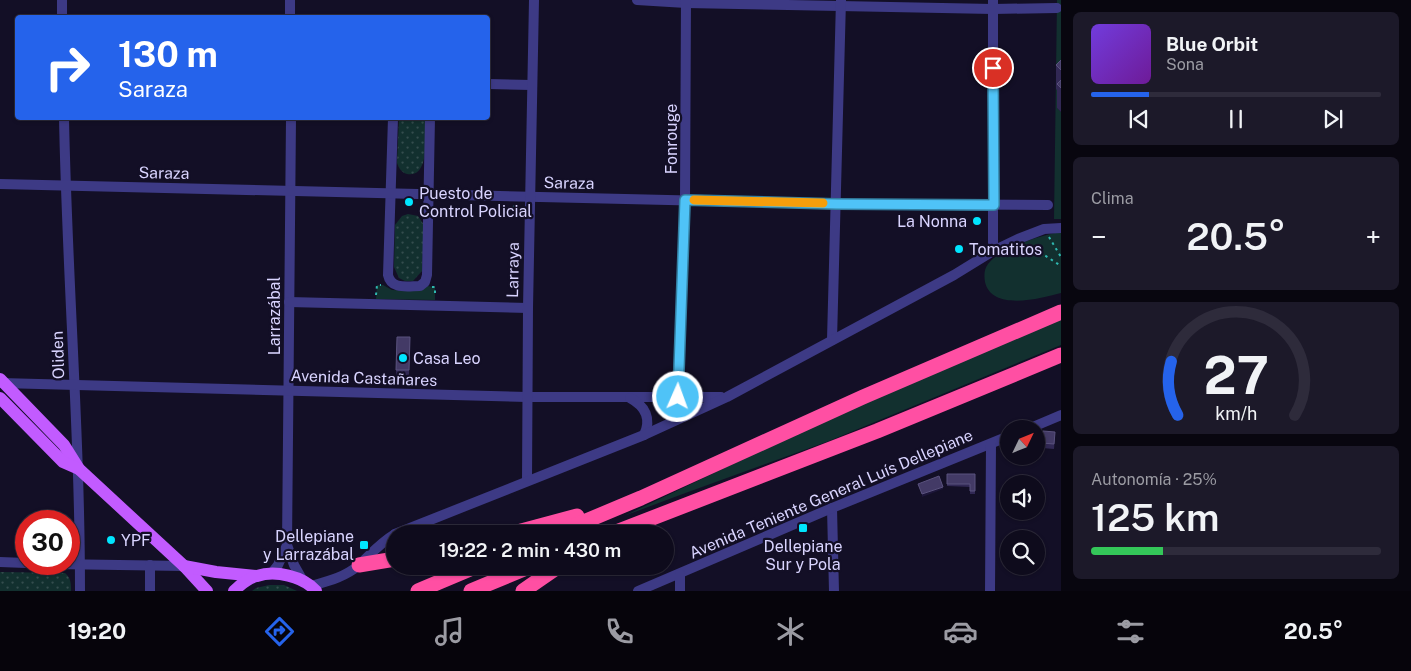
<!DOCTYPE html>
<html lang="es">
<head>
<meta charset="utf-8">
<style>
  body { margin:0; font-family:"Public Sans",sans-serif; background:#1c1929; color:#f1f3f6; height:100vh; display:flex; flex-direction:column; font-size:19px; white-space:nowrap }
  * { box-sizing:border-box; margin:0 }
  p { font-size:16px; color:#9b9ba3 }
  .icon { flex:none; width:28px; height:28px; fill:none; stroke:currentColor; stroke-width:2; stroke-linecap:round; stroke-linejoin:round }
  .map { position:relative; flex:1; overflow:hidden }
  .panel { display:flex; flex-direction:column; gap:12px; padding:12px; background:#08060f; width:350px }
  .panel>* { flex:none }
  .banner { position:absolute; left:15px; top:15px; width:475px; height:105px; border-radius:5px; box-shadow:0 1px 4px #0004,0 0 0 1px #2e2b3b; background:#2563eb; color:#fff; overflow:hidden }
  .needle { width:32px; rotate:47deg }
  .controls { position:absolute; left:1000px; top:420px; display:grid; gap:10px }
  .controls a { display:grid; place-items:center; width:45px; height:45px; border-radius:50%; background:#0e0b1c; box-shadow:0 1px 4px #0004,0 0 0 1px #2e2b3b; font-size:25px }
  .speed { position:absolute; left:15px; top:510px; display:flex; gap:10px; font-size:25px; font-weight:700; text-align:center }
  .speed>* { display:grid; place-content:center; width:65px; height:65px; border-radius:50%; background:#0e0b1c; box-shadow:0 1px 4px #0004,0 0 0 1px #2e2b3b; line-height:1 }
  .speed .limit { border:8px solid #d22; background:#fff; color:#111 }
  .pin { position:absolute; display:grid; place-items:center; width:42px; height:42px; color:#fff; margin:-21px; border:2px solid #fff; border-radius:50%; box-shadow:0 1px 5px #0007 }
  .me { position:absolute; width:55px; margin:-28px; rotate:2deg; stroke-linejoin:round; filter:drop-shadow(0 0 4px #0008) }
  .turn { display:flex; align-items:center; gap:18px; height:105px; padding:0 20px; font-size:22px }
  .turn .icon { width:65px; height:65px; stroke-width:2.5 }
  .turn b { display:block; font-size:35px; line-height:42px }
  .big { font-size:38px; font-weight:600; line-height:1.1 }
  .panel .widget { flex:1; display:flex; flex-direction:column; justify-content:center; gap:8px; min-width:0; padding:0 18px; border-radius:8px; background:#1c1929 }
  .panel .dial { align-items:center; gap:0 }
  .dial svg { height:130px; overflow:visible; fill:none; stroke:#2e2b3b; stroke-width:7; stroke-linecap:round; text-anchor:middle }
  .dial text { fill:#f1f3f6; stroke:none }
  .song { display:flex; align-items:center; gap:15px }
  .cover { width:60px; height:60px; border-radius:8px; background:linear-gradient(135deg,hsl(260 70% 55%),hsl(280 70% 35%)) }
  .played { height:5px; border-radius:2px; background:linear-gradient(90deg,#2563eb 20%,#2e2b3b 20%) }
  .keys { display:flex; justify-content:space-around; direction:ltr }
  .heat { display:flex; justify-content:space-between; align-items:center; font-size:28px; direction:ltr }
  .charge { height:8px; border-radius:4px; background:linear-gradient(90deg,#34c759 25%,#2e2b3b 0) }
  .trip { position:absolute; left:386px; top:525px; width:288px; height:50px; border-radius:25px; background:#0e0b1c; box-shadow:0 1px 4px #0004,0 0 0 1px #2e2b3b; font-weight:600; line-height:50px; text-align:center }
  .tabs { display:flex; height:80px; justify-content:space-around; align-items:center; background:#06040b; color:#9b9ba3 }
  .tabs .icon { width:35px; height:35px }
  .tabs .selected { color:#2563eb }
  .tabs b { font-size:22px; color:#f1f3f6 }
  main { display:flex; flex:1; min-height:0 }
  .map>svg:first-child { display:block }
</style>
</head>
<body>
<main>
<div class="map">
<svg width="1061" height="591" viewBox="0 0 1061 591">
  <defs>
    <pattern id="park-dots" width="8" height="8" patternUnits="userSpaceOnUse" patternTransform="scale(1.25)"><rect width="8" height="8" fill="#12302f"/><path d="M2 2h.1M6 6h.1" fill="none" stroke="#344d4e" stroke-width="1.8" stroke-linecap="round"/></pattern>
  </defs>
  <rect width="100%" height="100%" fill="#130f26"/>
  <g fill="#12302f">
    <path d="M1057,0h4v94l-4,14 4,4v107h-7z"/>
    <path d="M1061,232v61c-19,5 -69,19 -76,-11 -1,-6 -1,-13 3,-18 12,-16 53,-29 73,-32z"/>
    <path d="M377,285h6l9,5 28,1 7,-5 8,1v13l-59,-1z"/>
    <path d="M1061,319v26l-232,96 -149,54 -56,21 216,-103z"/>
  </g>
  <g fill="url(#park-dots)">
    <path d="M399,118h26c0,13 6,61 -18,56 -6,-2 -8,-6 -10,-11z"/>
    <path d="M408,214l10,2 6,9 -2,46 -9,10h-8l-6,-3 -5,-11 1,-42 7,-9z"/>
    <path d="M0,572l65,1c6,5 6,11 6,18h-71z"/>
    <path d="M269,585h15l13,6h-45l4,-3z"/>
  </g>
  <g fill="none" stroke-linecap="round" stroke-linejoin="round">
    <g stroke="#2fb8b0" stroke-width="2" stroke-dasharray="2.5 4" stroke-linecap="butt">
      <path d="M513,206l7,7"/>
      <path d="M1049,237l12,20"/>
      <path d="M1029,245l32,21"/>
      <path d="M432,287h3v10"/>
      <path d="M376,295l1,-10h4"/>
    </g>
    <g stroke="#3d3a85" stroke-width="10">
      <path d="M62,0v18"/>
      <path d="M290,0v18"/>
      <path d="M637,0l49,3 307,6 64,-1"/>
      <path d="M993,0v251"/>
      <path d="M488,84l43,1"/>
      <path d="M64,118c3,157 16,315 16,473"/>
      <path d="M291,118l-4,427 7,20 9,16"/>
      <path d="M393,118l-5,157c3,15 20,11 32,11l5,-4 2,-7 3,-157"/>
      <path d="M0,184l836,20 212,1"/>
      <path d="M289,302l239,6"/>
      <path d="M832,340l9,-340"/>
      <path d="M1,383l526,14h194"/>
      <path d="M678,397l7,-197 1,-200"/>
      <path d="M630,398c15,8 22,20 14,37"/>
      <path d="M1028,429l33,-14"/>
      <path d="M527,481l1,-173 6,-308"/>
      <path d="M832,508l2,83"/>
      <path d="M395,534l249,-99 83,-38 227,-122 39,-24 25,-12 26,-10 17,-1"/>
      <path d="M0,562l26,1"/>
      <path d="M54,564l130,2"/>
      <path d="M150,565v26"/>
      <path d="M271,574l7,-9 9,-20"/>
      <path d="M311,586c18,-5 34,-9 48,-21 12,-11 21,-22 36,-31"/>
      <path d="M638,591l194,-83 177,-72"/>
      <path d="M680,591v-17"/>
      <path d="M990,591l1,-147"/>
    </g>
    <g stroke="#c25bff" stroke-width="12">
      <path d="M0,379l64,66 15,24 105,97 23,25"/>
      <path d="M0,398l63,64 16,7"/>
      <path d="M184,566l32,6 40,4"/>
      <path d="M234,591c6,-6 14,-13 23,-15 18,-6 46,0 59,15"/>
    </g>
    <g stroke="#ff4fa3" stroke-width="15">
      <path d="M510,534l67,-18"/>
      <path d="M555,534l86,-36 222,-101 198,-85"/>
      <path d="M611,534l266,-103 184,-76"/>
      <path d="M359,565l36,-6"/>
      <path d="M418,591l59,-25"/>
      <path d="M471,591l60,-25"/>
      <path d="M523,591l36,-25"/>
    </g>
  </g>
  <g fill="#312854">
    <path d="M1061,60v52l-4,-4v-18l-1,-1v-24z"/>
    <path d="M397,337h13l-1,38h-13z"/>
    <path d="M1055,437l-1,12 -12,-1v-5z"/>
    <path d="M947,474h28v20h-5v-7l-23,-1z"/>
  </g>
  <path fill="#1d163a" d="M943,487v2l-21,8v-3z"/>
  <g fill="#433a66" stroke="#5a527e">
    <path d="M1061,60v10l-5,-5z"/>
    <path d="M1061,80v8l-4,-4z"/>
    <path d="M397,337h13l-1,33h-13z"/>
    <path d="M1043,431l12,1 -1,12 -12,-1z"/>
    <path d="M947,474h28v17h-5v-7h-23z"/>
    <path d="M939,476l4,11 -21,7 -4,-10z"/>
  </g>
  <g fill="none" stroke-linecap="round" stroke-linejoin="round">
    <g stroke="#337fa1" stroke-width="12">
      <path id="route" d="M678,397l7,-197 151,4 158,1 -1,-137"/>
    </g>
    <use href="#route" stroke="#4fc3f7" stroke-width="9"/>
    <path stroke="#f59e0b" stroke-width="9" d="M694,200l129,3"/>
  </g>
  <g fill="#00e5ff" stroke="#130f26" stroke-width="2">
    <circle cx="409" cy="202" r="5"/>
    <circle cx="977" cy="221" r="5"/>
    <circle cx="959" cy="249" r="5"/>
    <circle cx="403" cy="358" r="5"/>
    <rect x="798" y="523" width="10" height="10" rx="2.5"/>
    <circle cx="111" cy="540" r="5"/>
    <rect x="359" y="540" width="10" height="10" rx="2.5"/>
  </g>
  <g text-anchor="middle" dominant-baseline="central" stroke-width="4.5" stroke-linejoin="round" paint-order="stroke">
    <g font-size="16" fill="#d9d4ff" stroke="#130f26">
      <text transform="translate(671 139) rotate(-90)">Fonrouge</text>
      <text transform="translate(164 173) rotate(1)">Saraza</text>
      <text transform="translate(569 183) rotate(1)">Saraza</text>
      <text transform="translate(513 270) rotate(-89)">Larraya</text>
      <text transform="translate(274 316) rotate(-90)">Larrazábal</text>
      <text transform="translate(58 355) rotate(-92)">Oliden</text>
      <text transform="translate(364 378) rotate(2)">Avenida Castañares</text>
      <text transform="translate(831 494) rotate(-23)">Avenida Teniente General Luís Dellepiane</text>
    </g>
    <g font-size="16" fill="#d9d4ff" stroke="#130f26" text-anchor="start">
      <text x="419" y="193">Puesto de<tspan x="419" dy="18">Control Policial</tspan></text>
      <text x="967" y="221" text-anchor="end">La Nonna</text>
      <text x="969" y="249">Tomatitos</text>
      <text x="413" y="358">Casa Leo</text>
      <text x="354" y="536" text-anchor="end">Dellepiane<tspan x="354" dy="18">y Larrazábal</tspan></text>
      <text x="121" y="540">YPF</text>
      <text x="803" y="546" text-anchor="middle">Dellepiane<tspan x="803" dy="18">Sur y Pola</tspan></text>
    </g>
  </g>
</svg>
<div class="controls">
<a><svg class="needle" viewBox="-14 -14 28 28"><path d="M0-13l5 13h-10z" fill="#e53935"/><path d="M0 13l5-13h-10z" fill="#9b9ba3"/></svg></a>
<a><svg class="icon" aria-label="sound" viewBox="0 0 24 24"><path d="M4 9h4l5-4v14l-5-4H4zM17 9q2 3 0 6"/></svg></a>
<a><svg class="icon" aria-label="search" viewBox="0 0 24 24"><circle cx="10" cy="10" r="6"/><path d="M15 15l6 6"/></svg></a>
</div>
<div class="speed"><div class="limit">30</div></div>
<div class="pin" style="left:993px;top:68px;background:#d93025"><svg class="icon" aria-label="arrive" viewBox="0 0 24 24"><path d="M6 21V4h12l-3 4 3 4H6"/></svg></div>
<svg class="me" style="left:678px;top:397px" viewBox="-20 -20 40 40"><circle r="17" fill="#4fc3f7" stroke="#fff" stroke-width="3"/><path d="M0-11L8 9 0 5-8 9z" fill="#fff"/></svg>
<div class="trip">19:22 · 2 min · 430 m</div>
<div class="banner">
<div class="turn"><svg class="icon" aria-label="right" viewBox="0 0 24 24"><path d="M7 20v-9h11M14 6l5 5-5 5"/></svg><div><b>130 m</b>Saraza</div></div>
</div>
</div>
<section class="panel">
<div class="widget">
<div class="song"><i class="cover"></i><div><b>Blue Orbit</b><p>Sona</p></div></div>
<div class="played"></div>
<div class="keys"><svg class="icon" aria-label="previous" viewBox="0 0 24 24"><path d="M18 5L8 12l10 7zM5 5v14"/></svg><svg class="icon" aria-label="pause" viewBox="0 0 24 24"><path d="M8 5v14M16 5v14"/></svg><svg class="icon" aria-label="next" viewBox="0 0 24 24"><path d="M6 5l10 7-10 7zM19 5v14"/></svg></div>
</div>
<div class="widget"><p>Clima</p>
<div class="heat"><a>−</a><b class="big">20.5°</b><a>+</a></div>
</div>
<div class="widget dial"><svg viewBox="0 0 100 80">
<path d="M14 69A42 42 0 1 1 86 69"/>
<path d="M14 69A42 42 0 0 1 10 36" stroke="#2563eb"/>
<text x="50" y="56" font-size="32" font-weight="700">27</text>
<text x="50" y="72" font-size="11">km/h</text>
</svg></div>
<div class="widget"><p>Autonomía · 25%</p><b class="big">125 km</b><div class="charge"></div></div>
</section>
</main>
<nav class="tabs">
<b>19:20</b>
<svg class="icon selected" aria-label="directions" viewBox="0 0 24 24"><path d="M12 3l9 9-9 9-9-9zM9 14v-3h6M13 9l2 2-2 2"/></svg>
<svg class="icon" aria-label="music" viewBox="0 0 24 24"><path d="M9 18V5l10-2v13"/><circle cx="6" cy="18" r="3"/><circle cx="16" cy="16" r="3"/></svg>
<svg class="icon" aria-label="phone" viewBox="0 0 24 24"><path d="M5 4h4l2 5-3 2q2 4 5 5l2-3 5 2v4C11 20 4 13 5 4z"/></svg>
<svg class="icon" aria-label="climate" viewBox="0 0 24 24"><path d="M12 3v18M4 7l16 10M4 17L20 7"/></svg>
<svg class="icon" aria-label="car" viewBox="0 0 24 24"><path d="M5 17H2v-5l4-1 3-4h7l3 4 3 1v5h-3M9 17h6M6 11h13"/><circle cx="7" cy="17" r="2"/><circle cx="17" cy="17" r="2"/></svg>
<svg class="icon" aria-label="filters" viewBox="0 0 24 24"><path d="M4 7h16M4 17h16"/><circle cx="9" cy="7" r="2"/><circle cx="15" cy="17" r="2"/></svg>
<b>20.5°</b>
</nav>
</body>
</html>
